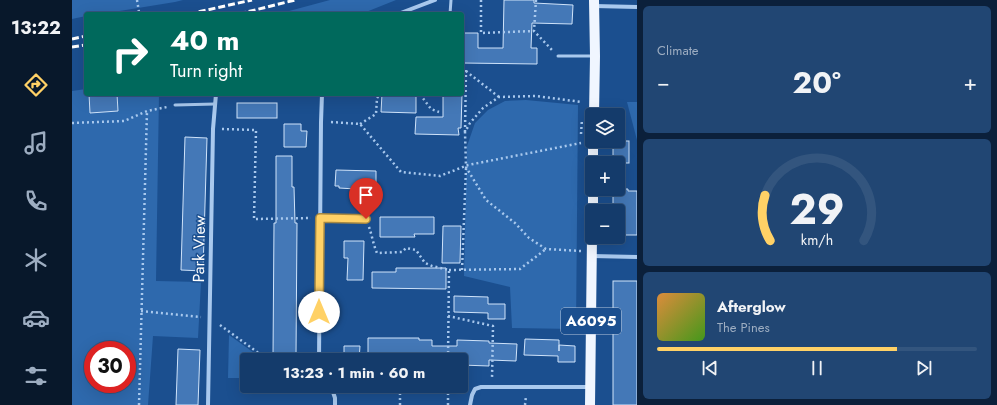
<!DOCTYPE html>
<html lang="en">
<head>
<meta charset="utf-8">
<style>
  body { margin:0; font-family:Jost,sans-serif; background:#214673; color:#f1f3f6; height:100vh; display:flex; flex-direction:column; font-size:15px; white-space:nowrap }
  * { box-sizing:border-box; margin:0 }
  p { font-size:13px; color:#9dadc1 }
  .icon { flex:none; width:22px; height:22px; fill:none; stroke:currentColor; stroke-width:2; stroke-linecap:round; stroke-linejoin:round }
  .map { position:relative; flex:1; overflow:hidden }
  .drawer { display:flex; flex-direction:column; gap:6px; padding:6px; background:#0b203b; width:360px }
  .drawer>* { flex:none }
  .hud { position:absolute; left:12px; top:12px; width:380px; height:84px; border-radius:4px; box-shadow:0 4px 16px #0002,0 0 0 1px #33557e; background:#00695c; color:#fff; overflow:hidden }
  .buttons { position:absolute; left:513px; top:108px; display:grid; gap:8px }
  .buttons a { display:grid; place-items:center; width:40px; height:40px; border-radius:4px; background:#143b6b; box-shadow:0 4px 16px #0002,0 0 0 1px #33557e; font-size:20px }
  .speed { position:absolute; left:12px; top:341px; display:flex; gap:8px; font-size:20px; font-weight:700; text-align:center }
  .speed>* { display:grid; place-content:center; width:52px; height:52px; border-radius:50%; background:#143b6b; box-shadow:0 4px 16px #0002,0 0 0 1px #33557e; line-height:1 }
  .speed .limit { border:6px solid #d22; background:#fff; color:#111 }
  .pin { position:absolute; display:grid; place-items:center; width:34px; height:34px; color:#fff; margin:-41px -17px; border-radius:50% 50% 50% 0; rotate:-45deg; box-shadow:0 0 4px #0007 }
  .pin .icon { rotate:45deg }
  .me { position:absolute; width:44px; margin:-22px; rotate:0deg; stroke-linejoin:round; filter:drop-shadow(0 0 3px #0008) }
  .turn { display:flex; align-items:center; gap:14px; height:84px; padding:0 20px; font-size:18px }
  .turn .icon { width:52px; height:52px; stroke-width:2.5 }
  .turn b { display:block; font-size:28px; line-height:34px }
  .big { font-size:30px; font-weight:700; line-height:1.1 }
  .drawer .tile { flex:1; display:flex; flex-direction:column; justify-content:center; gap:6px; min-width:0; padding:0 14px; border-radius:6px; background:#214673 }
  .drawer .dial { align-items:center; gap:0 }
  .dial svg { height:104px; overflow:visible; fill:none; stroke:#33557e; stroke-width:7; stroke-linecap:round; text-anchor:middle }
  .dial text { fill:#f1f3f6; stroke:none }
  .song { display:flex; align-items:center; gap:12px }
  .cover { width:48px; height:48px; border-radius:6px; background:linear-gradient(135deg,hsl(30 70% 55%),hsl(100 70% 35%)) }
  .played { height:4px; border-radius:2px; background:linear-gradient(90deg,#ffd166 75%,#33557e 75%) }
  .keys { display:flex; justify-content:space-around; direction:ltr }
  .heat { display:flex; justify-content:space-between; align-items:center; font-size:22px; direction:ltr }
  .trip { position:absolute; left:168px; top:353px; width:228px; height:40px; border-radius:4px; background:#143b6b; box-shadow:0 4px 16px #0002,0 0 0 1px #33557e; font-weight:700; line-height:40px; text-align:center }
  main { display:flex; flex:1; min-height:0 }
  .dock { display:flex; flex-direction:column; width:72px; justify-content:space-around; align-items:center; background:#08182b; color:#9dadc1 }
  .dock .icon { width:28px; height:28px }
  .dock .on { color:#ffd166 }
  .dock b { font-size:18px; color:#f1f3f6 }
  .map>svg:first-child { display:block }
</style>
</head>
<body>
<main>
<nav class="dock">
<b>13:22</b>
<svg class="icon on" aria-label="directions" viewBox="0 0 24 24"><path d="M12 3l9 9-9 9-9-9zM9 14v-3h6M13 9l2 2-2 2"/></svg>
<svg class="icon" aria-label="music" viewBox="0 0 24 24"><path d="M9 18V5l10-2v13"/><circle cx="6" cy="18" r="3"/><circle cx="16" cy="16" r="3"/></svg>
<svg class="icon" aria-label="phone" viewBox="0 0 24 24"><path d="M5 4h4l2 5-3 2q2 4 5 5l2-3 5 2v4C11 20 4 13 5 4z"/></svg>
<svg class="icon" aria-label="climate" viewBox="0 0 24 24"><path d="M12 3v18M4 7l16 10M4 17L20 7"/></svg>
<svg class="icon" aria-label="car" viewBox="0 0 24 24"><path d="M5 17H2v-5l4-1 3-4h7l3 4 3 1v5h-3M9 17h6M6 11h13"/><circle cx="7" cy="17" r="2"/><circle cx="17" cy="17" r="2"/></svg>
<svg class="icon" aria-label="filters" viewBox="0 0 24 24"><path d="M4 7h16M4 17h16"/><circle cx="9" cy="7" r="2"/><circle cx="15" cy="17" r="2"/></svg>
</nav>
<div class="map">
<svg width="565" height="405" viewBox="0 0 565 405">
  <rect width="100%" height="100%" fill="#1b4f8f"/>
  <g fill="#2e69ad" fill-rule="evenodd">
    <path d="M0,0h111l-8,2 -74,12h-15v2l-14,3z"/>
    <path d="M258,0h66l-35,14h-83z"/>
    <path d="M14,89v5h73l-3,187 45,1 -3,56 -45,-2 -5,69h-76v-314zM21,350h34v34h-34z"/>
    <path d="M454,100l52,5 -2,224 -64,-1 -2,-41 -46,-11 3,-130 8,-23 13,-13 17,-9z"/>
    <path d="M555,102h10v38z"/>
    <path d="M157,335l35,25h-17v18h-19z"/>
  </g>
  <g fill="#4478b7" stroke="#cfe3fa">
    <path d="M432,0h30v3l39,2 -1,19 -40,-1 -1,25h6v16l-75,-1v-30h16v15h25z"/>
    <path d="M17,94h28l1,17 -28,2z"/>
    <path d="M310,94h34v19l-35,-1z"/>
    <path d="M371,94h19l-1,34h-3l1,7 -44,-1 1,-17h27z"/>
    <rect x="165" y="103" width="40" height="15"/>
    <path d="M212,124h17v7h6l-1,16h-22z"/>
    <path d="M113,137l22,1 -4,133 -22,-1z"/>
    <rect x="541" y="141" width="16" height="22"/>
    <path d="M204,156h16v31h2l1,36h2l-1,133h-23l1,-133h2z"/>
    <path d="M264,170l40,1v16h-3v3l-34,-2v-2h-4z"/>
    <path d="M541,189h15v2h9v44h-19v-24h-5z"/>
    <path d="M308,217h54v17h-20l1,3h-35z"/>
    <path d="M371,226h18l-1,37h-18z"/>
    <path d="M272,241h20l-1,39h-16l1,-22h-4z"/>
    <path d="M324,268h50v21l-74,-1v-16h24z"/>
    <rect x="541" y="281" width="24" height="124"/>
    <path d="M382,296l34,1v7h17v15h-17v-6l-34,-1z"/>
    <path d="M296,338h51v2h13v6h25v-6l32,1v2l28,1 -1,17 -27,-1v6l-28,-1v-5h-33v-5l-60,-1z"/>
    <path d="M453,339l34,1v11v-6l16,1v16h-17v-6l-34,-1z"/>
    <path d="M272,346h16l-1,14h-15z"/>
    <path d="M106,349l22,1 -2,55h-22z"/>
  </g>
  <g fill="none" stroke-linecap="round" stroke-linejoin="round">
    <g stroke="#a9c9ee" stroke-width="2.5" stroke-dasharray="2 3" stroke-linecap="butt">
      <path d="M65,0l2,12"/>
      <path d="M409,0v33l53,-2"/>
      <path d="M464,0l-2,31 18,19"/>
      <path d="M390,68l37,29"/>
      <path d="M349,94l1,3 9,12 8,3"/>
      <path d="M259,122l29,2 41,48 39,4 28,-11 113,-22"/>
      <path d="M0,123l52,-2 23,-10 20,-4"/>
      <path d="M288,124l16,-10 1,-16 3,-4"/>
      <path d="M150,129l34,1 -2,89 57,-1"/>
      <path d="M393,132l1,-62"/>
      <path d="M509,134l1,-15"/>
      <path d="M297,227c3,8 4,17 8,26l25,-1 4,-4 10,2 9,13 7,3 17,4 -1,90"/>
      <path d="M509,251l-35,-2 -17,-11 -14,-15 -29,-23 -20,-33 -1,-35 5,-9 13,-15 16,-11 37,-1 46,6"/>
      <path d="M377,270l71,-1 26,-20"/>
      <path d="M390,270l4,-102"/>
      <path d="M69,311l60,6"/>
      <path d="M376,316l45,10 -1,53"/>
      <path d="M148,325l44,32 46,2"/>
      <path d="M376,388l17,1"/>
      <path d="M67,405l8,-294"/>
      <path d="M328,405v-11"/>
      <path d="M376,405v-19"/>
      <path d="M453,405l1,-9"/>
    </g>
    <g stroke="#a9c9ee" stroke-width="3">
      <path d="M378,14l1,-14"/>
      <path d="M486,56h35"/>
      <path d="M103,105l40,-1"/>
      <path d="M248,218l46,1"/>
      <path d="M259,386l63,2"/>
    </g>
    <g stroke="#a9c9ee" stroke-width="4">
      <path d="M522,6l43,1"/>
      <path d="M326,14l37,-14"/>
      <path d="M520,256l45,1"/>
      <path d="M247,360l2,-238 1,-28"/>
      <path d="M259,386l4,12v7"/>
      <path d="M136,405l5,-276 3,-35"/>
      <path d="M398,405l2,-10 3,-6 6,-2h109"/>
    </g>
    <g stroke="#f0f6ff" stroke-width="10">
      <path d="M522,0l1,56 -1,59"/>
      <path d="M521,163v-22"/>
      <path d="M521,211v-22"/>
      <path d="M518,405l2,-168"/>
    </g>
    <g stroke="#fff" stroke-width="3" stroke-dasharray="7 3" stroke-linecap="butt">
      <path d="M117,14l63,-14"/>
      <path d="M167,14l56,-14"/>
      <path d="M0,39l14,-3"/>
      <path d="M0,47l14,-2"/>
    </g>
  </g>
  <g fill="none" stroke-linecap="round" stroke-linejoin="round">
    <g stroke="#a68842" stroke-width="10">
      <path id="route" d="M247,312l1,-94 46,1"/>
    </g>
    <use href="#route" stroke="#ffd166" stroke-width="7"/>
  </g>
  <g text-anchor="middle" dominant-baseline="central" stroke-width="3" stroke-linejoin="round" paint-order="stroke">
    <rect fill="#1b4f8f" stroke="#bbcadd" stroke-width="1" x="489" y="308" width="60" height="26" rx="3"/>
    <g font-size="15" font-weight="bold" fill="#fff">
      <text x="519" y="321">A6095</text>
    </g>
    <g font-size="16" fill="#fff" stroke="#1b4f8f">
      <text transform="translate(127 249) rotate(-89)">Park View</text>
    </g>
  </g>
</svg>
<div class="buttons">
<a><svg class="icon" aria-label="layers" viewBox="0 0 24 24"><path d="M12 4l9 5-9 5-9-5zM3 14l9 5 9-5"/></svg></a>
<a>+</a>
<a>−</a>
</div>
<div class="speed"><div class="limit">30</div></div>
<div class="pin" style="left:294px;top:219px;background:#d93025"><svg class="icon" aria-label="arrive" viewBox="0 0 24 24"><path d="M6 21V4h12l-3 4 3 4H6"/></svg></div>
<svg class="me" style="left:247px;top:312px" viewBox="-20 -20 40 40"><circle r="19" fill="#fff"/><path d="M0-13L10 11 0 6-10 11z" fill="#ffd166"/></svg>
<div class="trip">13:23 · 1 min · 60 m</div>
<div class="hud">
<div class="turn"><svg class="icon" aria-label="right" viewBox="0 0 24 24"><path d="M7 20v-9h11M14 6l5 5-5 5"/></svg><div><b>40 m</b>Turn right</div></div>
</div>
</div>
<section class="drawer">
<div class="tile"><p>Climate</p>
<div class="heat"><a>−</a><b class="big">20°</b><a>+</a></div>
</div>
<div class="tile dial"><svg viewBox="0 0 100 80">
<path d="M14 69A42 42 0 1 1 86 69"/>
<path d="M14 69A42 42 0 0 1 10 34" stroke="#ffd166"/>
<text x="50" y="56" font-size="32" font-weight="700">29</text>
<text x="50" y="72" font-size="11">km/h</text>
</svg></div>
<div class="tile">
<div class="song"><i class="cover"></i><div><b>Afterglow</b><p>The Pines</p></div></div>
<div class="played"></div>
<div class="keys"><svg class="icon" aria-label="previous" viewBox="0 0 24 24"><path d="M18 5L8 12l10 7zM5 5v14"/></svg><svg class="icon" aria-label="pause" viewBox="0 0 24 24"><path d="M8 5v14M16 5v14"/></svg><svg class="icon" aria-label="next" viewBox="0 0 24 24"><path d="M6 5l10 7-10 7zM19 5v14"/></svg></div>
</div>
</section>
</main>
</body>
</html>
